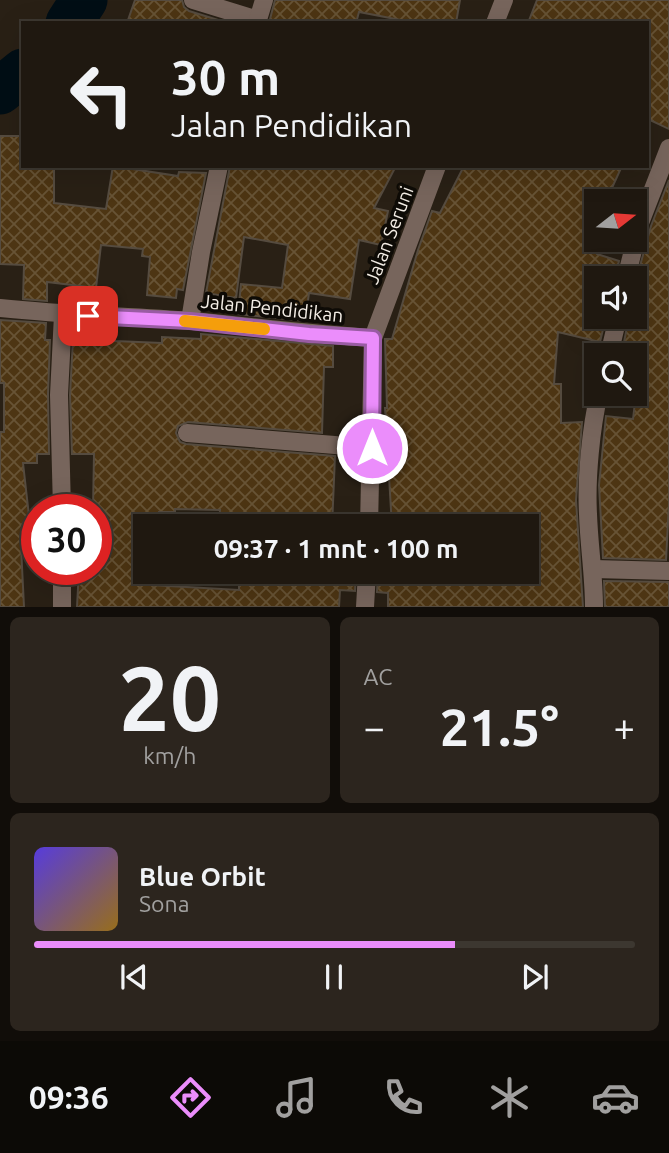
<!DOCTYPE html>
<html lang="id">
<head>
<meta charset="utf-8">
<style>
  body { margin:0; font-family:Ubuntu,sans-serif; background:#2c251e; color:#f1f3f6; height:100vh; display:flex; flex-direction:column; font-size:26px; white-space:nowrap }
  * { box-sizing:border-box; margin:0 }
  p { font-size:23px; color:#a1a09f }
  .icon { flex:none; width:38px; height:38px; fill:none; stroke:currentColor; stroke-width:2; stroke-linecap:round; stroke-linejoin:round }
  .map { position:relative; height:607px; overflow:hidden }
  .drawer { display:flex; flex-direction:column; gap:10px; padding:10px; background:#110d09; flex:1 }
  .drawer>* { flex:none }
  .banner { position:absolute; left:21px; top:21px; width:628px; height:147px; border-radius:0px; box-shadow:0 7px 28px #0002,0 0 0 2px #3c3730; background:#1f1810; color:#f1f3f6; overflow:hidden }
  .needle { width:46px; rotate:73deg }
  .fabs { position:absolute; left:584px; top:189px; display:grid; gap:14px }
  .fabs a { display:grid; place-items:center; width:63px; height:63px; border-radius:0px; background:#1f1810; box-shadow:0 7px 28px #0002,0 0 0 2px #3c3730; font-size:35px }
  .speed { position:absolute; left:21px; top:494px; display:flex; gap:14px; font-size:35px; font-weight:700; text-align:center }
  .speed>* { display:grid; place-content:center; width:91px; height:91px; border-radius:50%; background:#1f1810; box-shadow:0 7px 28px #0002,0 0 0 2px #3c3730; line-height:1 }
  .speed .limit { border:10px solid #d22; background:#fff; color:#111 }
  .pin { position:absolute; display:grid; place-items:center; width:60px; height:60px; color:#fff; margin:-30px; border-radius:14px; box-shadow:0 4px 10px #0006 }
  .me { position:absolute; width:77px; margin:-38px; rotate:0deg; stroke-linejoin:round; filter:drop-shadow(0 0 5px #0008) }
  .turn { display:flex; align-items:center; gap:24px; height:147px; padding:0 35px; font-size:32px }
  .turn .icon { width:91px; height:91px; stroke-width:2.5 }
  .turn b { display:block; font-size:49px; line-height:60px }
  .big { font-size:52px; font-weight:700; line-height:1.1 }
  .drawer .card { flex:1; display:flex; flex-direction:column; justify-content:center; gap:10px; min-width:0; padding:0 24px; border-radius:10px; background:#2c251e }
  .drawer .dial { align-items:center; gap:0 }
  .dial b { font-size:91px; line-height:1 }
  .song { display:flex; align-items:center; gap:21px }
  .cover { width:84px; height:84px; border-radius:10px; background:linear-gradient(135deg,hsl(250 70% 55%),hsl(40 70% 35%)) }
  .played { height:7px; border-radius:4px; background:linear-gradient(90deg,#eb8dfb 70%,#3c3730 70%) }
  .keys { display:flex; justify-content:space-around; direction:ltr }
  .heat { display:flex; justify-content:space-between; align-items:center; font-size:38px; direction:ltr }
  .drawer .tiles { flex:1; display:grid; gap:10px; grid-template-columns:1fr 1fr }
  .card:last-child { grid-column:span 2 }
  .trip { position:absolute; left:133px; top:514px; width:406px; height:70px; border-radius:0px; background:#1f1810; box-shadow:0 7px 28px #0002,0 0 0 2px #3c3730; font-weight:700; line-height:70px; text-align:center }
  .dock { display:flex; height:112px; justify-content:space-around; align-items:center; background:#0c0a06; color:#a1a09f }
  .dock .icon { width:49px; height:49px }
  .dock .current { color:#eb8dfb }
  .dock b { font-size:32px; color:#f1f3f6 }
  .map>svg:first-child { display:block }
</style>
</head>
<body>
<div class="map">
<svg width="669" height="607" viewBox="0 0 669 607">
  <defs>
    <pattern id="building-cross-hatch" width="8" height="8" patternUnits="userSpaceOnUse" patternTransform="scale(1.75)"><rect width="8" height="8" fill="#4d3513"/><path d="M0 0l8 8M0 8l8-8" fill="none" stroke="#675335"/></pattern>
  </defs>
  <rect width="100%" height="100%" fill="#292015"/>
  <g fill="none" stroke-linecap="round" stroke-linejoin="round">
    <g stroke="#000e15" stroke-width="47">
      <path d="M69,23l15,-23"/>
      <path d="M0,91l23,-19"/>
    </g>
  </g>
  <g fill="url(#building-cross-hatch)" stroke="#554b3f" stroke-width="2">
    <path d="M135,0h47l2,7 5,4 39,12h-101z"/>
    <path d="M275,0h185l-4,23h-40l-57,-11 -3,11h-87z"/>
    <path d="M537,0h132v129l-21,-10v-96h-120z"/>
    <path d="M0,136h23v30h31v37l52,6 7,-43 65,10 1,-4 27,1 -23,117 -6,-1 -1,9 -29,-3 3,-38 -8,-1 1,-7 -42,-4 -5,43 -49,-6v19l-24,-2 1,-34 -24,-1z"/>
    <path d="M230,166h166l-22,42 14,3 -7,34 -22,-5 -9,59 -41,-6 -4,28 -67,-7 3,-30 41,4 6,-43 -44,-8 -8,61 -30,-5z"/>
    <path d="M464,166h158l-16,35h-9v53l22,7 -4,17h-18v39h9l-6,25 -42,-10 -4,52h7v39l21,-1 -6,78 7,107h-195v-14l-11,-1 1,-20h149v-45h-135l-7,-119h2l-2,-69h7l26,-89 14,-39 8,2z"/>
    <path d="M669,180v324l-3,56 -63,-2 -4,-73 7,-69 27,3 8,-67 -18,-5 6,-30h6v-33l16,-58z"/>
    <path d="M0,320l46,3 -1,17h5l-2,54 1,60h-12v9h-14l6,53h8v30h-16l3,61h-24v-175h4v-49h-4z"/>
    <path d="M201,334l132,12v21h-9l-2,66 -134,-11 -10,4 -2,7 4,9 6,2 149,12 -3,71h-113l1,-17 -45,-1v3h-16l-1,15h-13v45h6v13l88,5v-18h117l-1,19 -15,-1 -1,17h-262l2,-38h17v-60h-3l1,-55h-22l-2,-59 3,-56h42v2l47,2v-6l39,2z"/>
    <path d="M604,581l65,1v25h-64z"/>
  </g>
  <g fill="none" stroke-linecap="round" stroke-linejoin="round">
    <g stroke="#77655c" stroke-width="18">
      <path d="M193,0l65,20"/>
      <path d="M257,23l7,-23"/>
      <path d="M495,23l9,-23"/>
      <path d="M626,278l14,-55 29,-75"/>
      <path d="M0,308c65,7 128,8 192,13 60,6 120,13 181,17"/>
      <path d="M190,321l11,-69 18,-86"/>
      <path d="M609,355l9,-38"/>
      <path d="M187,433l185,15"/>
      <path d="M62,509l-3,-114 4,-80"/>
      <path d="M369,527l4,-189 64,-172"/>
      <path d="M594,569l75,2"/>
      <path d="M62,607v-38"/>
      <path d="M365,607l2,-35"/>
      <path d="M594,607c0,-31 -5,-62 -6,-93 -2,-35 3,-87 11,-120"/>
    </g>
  </g>
  <g fill="none" stroke-linecap="round" stroke-linejoin="round">
    <g stroke="#995ca3" stroke-width="18">
      <path id="route" d="M88,316l102,5 119,13 64,4 -1,110"/>
    </g>
    <use href="#route" stroke="#eb8dfb" stroke-width="12"/>
    <path stroke="#f59e0b" stroke-width="12" d="M185,321l79,8"/>
  </g>
  <g text-anchor="middle" dominant-baseline="central" stroke-width="7" stroke-linejoin="round" paint-order="stroke">
    <g font-size="19" fill="#f3ede5" stroke="#0e0b06">
      <text transform="translate(389 235) rotate(-69)">Jalan Seruni</text>
      <text transform="translate(272 308) rotate(6)">Jalan Pendidikan</text>
    </g>
  </g>
</svg>
<div class="fabs">
<a><svg class="needle" viewBox="-14 -14 28 28"><path d="M0-13l5 13h-10z" fill="#e53935"/><path d="M0 13l5-13h-10z" fill="#a1a09f"/></svg></a>
<a><svg class="icon" aria-label="sound" viewBox="0 0 24 24"><path d="M4 9h4l5-4v14l-5-4H4zM17 9q2 3 0 6"/></svg></a>
<a><svg class="icon" aria-label="search" viewBox="0 0 24 24"><circle cx="10" cy="10" r="6"/><path d="M15 15l6 6"/></svg></a>
</div>
<div class="speed"><div class="limit">30</div></div>
<div class="pin" style="left:88px;top:316px;background:#d93025"><svg class="icon" aria-label="arrive" viewBox="0 0 24 24"><path d="M6 21V4h12l-3 4 3 4H6"/></svg></div>
<svg class="me" style="left:372px;top:448px" viewBox="-20 -20 40 40"><circle r="17" fill="#eb8dfb" stroke="#fff" stroke-width="3"/><path d="M0-11L8 9 0 5-8 9z" fill="#fff"/></svg>
<div class="trip">09:37 · 1 mnt · 100 m</div>
<div class="banner">
<div class="turn"><svg class="icon" aria-label="left" viewBox="0 0 24 24"><path d="M17 20v-9H6M10 6l-5 5 5 5"/></svg><div><b>30 m</b>Jalan Pendidikan</div></div>
</div>
</div>
<section class="drawer">
<div class="tiles">
<div class="card dial"><b>20</b><p>km/h</p></div>
<div class="card"><p>AC</p>
<div class="heat"><a>−</a><b class="big">21.5°</b><a>+</a></div>
</div>
<div class="card">
<div class="song"><i class="cover"></i><div><b>Blue Orbit</b><p>Sona</p></div></div>
<div class="played"></div>
<div class="keys"><svg class="icon" aria-label="previous" viewBox="0 0 24 24"><path d="M18 5L8 12l10 7zM5 5v14"/></svg><svg class="icon" aria-label="pause" viewBox="0 0 24 24"><path d="M8 5v14M16 5v14"/></svg><svg class="icon" aria-label="next" viewBox="0 0 24 24"><path d="M6 5l10 7-10 7zM19 5v14"/></svg></div>
</div>
</div>
</section>
<nav class="dock">
<b>09:36</b>
<svg class="icon current" aria-label="directions" viewBox="0 0 24 24"><path d="M12 3l9 9-9 9-9-9zM9 14v-3h6M13 9l2 2-2 2"/></svg>
<svg class="icon" aria-label="music" viewBox="0 0 24 24"><path d="M9 18V5l10-2v13"/><circle cx="6" cy="18" r="3"/><circle cx="16" cy="16" r="3"/></svg>
<svg class="icon" aria-label="phone" viewBox="0 0 24 24"><path d="M5 4h4l2 5-3 2q2 4 5 5l2-3 5 2v4C11 20 4 13 5 4z"/></svg>
<svg class="icon" aria-label="climate" viewBox="0 0 24 24"><path d="M12 3v18M4 7l16 10M4 17L20 7"/></svg>
<svg class="icon" aria-label="car" viewBox="0 0 24 24"><path d="M5 17H2v-5l4-1 3-4h7l3 4 3 1v5h-3M9 17h6M6 11h13"/><circle cx="7" cy="17" r="2"/><circle cx="17" cy="17" r="2"/></svg>
</nav>
</body>
</html>
